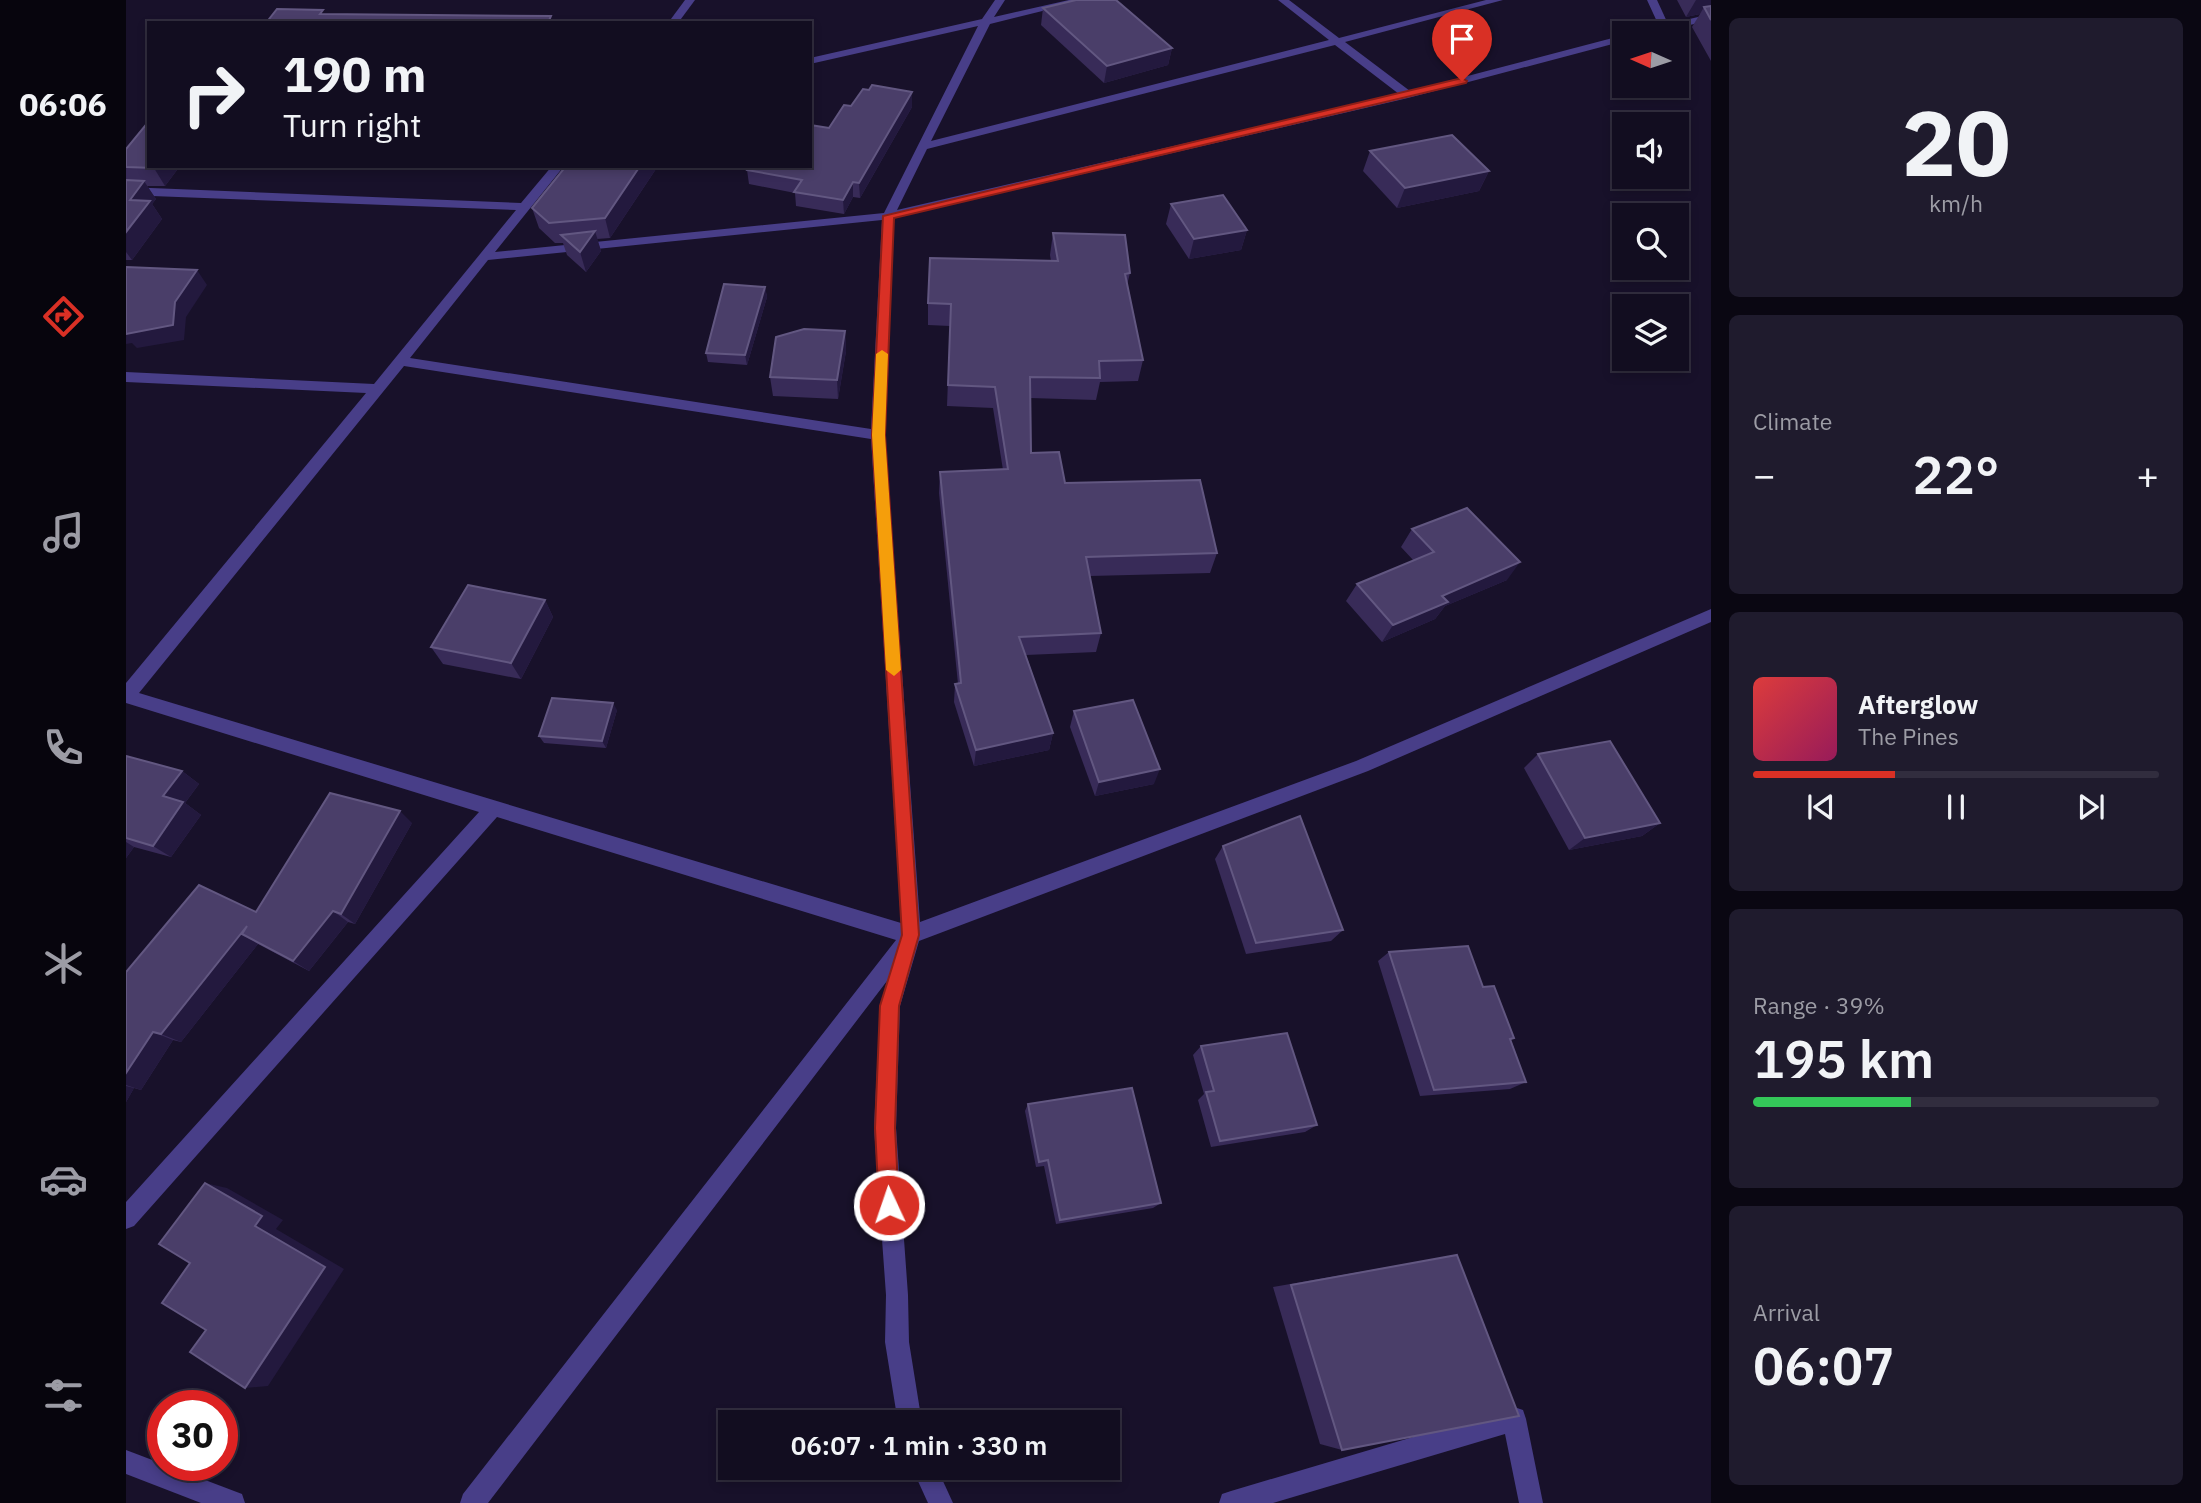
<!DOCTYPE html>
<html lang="en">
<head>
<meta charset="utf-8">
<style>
  body { margin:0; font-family:"IBM Plex Sans",sans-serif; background:#1f1b2d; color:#f1f3f6; height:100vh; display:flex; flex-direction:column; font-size:26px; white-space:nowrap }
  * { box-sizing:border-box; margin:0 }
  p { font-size:23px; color:#9c9ca5 }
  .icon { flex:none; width:38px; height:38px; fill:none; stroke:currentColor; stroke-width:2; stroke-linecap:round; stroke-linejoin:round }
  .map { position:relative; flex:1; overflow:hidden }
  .drawer { display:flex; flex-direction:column; gap:18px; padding:18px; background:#0a0712; width:490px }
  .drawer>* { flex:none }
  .guide { position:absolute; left:21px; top:21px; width:665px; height:147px; border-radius:0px; box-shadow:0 4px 10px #0003,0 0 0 2px #312d3e; background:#120d20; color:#f1f3f6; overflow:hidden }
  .needle { width:46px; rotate:273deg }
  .buttons { position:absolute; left:1486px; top:21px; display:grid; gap:14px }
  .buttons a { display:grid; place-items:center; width:77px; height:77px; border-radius:0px; background:#120d20; box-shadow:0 4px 10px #0003,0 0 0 2px #312d3e; font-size:35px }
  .speed { position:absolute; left:21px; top:1390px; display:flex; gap:14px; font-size:35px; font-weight:700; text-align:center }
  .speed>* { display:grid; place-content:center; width:91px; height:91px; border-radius:50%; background:#120d20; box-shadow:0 4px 10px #0003,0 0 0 2px #312d3e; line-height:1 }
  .speed .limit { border:10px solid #d22; background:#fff; color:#111 }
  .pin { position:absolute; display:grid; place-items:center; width:60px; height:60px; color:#fff; margin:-72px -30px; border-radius:50% 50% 50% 0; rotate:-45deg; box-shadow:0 0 7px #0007 }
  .pin .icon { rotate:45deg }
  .me { position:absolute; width:77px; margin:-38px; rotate:357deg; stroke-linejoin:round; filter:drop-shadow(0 0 5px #0008) }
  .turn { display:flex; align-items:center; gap:24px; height:147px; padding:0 21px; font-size:32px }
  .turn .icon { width:91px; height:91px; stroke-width:2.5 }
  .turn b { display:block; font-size:49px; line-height:60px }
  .big { font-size:52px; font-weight:600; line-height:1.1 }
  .drawer .card { flex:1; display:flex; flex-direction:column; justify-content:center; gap:10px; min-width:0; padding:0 24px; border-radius:10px; background:#1f1b2d }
  .drawer .dial { align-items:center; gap:0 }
  .dial b { font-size:91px; line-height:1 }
  .song { display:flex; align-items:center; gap:21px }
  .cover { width:84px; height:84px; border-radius:10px; background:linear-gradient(135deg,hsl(0 70% 55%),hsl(330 70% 35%)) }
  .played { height:7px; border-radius:4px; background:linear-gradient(90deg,#d93025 35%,#312d3e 35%) }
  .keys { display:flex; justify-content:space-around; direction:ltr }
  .heat { display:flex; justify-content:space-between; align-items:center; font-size:38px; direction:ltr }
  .charge { height:10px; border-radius:5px; background:linear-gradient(90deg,#34c759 39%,#312d3e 0) }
  .trip { position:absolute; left:592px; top:1410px; width:402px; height:70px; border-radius:0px; background:#120d20; box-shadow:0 4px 10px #0003,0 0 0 2px #312d3e; font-weight:600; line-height:70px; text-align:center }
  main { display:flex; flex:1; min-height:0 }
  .tabs { display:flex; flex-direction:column; width:126px; justify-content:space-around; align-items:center; background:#07050d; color:#9c9ca5 }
  .tabs .icon { width:49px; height:49px }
  .tabs .on { color:#d93025 }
  .tabs b { font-size:32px; color:#f1f3f6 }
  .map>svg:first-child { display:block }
</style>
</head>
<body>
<main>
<nav class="tabs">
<b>06:06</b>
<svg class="icon on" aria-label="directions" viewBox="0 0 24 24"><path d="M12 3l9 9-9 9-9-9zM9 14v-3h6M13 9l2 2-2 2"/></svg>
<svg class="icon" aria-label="music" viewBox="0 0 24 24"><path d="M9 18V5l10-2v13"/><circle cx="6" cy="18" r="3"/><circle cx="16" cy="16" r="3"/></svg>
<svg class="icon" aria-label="phone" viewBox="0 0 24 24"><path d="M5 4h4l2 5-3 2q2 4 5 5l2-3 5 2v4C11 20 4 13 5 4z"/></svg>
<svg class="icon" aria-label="climate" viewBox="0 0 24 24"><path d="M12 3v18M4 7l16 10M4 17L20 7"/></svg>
<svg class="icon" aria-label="car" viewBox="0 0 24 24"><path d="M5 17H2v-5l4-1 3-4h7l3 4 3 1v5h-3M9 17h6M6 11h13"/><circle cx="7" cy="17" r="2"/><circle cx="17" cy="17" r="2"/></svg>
<svg class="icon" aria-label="filters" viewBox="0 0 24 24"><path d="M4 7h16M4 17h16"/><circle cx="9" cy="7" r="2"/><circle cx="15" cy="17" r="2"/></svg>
</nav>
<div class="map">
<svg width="1585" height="1503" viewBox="0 0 1585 1503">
  <rect width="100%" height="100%" fill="#18112a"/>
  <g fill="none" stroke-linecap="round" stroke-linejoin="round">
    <g fill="#483e88" fill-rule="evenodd">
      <path d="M559,0h10l-17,23h-10z"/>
      <path d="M869,0h10l-11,17 75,-17h18l-97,24 -59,117 398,-101 -51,-40h11l50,38 147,-38h17l-158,42 65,49 214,-56v6l-216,57 -514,120 -9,217 35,487 436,-161 355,-152v13l-343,149 -449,170 -19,65 -4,122 12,167 1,47 13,81h-24l-13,-81 1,-47 -12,-167 6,-122 7,-25 -399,522h-28l3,-9 433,-554 -399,-123 -363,409 -8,3v-27l353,-390 -353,-109v-20l240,-290 -240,-11v-10l248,12 142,-174 -390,-15v-8l395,16 31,-37h12l-69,86 389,-39 94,-187 -168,38v-6l172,-39zM1209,45l64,49 -502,116 30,-61zM756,220l-11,209 -461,-71 78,-98zM278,366l467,73 30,484 -762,-230z"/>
      <path d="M1521,0h10l11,24 43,-10v6l-55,13h-17l20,-7z"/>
      <path d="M1388,1407l9,3 3,9 17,84h-24l-14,-69 -232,69h-54l3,-9 9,-3z"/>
      <path d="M0,1450l116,44 3,9h-44l-75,-29z"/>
      <path d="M786,1468h25l16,35h-25z"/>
    </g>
  </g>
  <g fill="#382b58">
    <path d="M1551,0h34v61l-19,-34 8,-13 -14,3z"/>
    <path d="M917,8l129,40 -4,17 -64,18 -63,-58z"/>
    <path d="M743,90l43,2v15l-52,91 -7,-1 -9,17 -48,-8 -1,-13 -46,-9 -2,-14 82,-42z"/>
    <path d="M0,149l54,17 -15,20h-18l9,13 -4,5 10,15 -30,41h-6z"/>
    <path d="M1244,151l119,20 -10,20 -82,17 -34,-37z"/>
    <path d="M440,166h92l-48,72 -13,1 4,12 -15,21 -19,-17 -4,-12h-8l-16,-15 -7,-20z"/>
    <path d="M1045,204l76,26 -6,20 -52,9 -23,-35z"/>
    <path d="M927,233l77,40 -3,12 16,75 -5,21 -38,1 -4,18 -66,-2 1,55 34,30 152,70 -7,20 -120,3 11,57 -5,19 -70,3 27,78 -4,17 -75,16 -20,-64 1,-18h3l-19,-191 1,-21 63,-2 -10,-62 -46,-2 3,-80 -22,-1v-22l123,-42 -1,-6z"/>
    <path d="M639,287l2,10 -20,68 -39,-3 -2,-9z"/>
    <path d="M719,331l1,20 -8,48 -65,-3 -3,-19z"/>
    <path d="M1286,529l95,51 -62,26 -10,13 -53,23 -36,-41 11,-17 57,-23 -13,-14z"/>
    <path d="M419,600l8,17 -32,62 -78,-15 -12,-17z"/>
    <path d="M491,710l-11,38 -62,-5 -5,-7z"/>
    <path d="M948,711l80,73 -59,12 -25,-69z"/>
    <path d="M1412,754l122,69 -18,13 -73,14 -45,-82z"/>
    <path d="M0,756l56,15 17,13 -14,19 16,12 -30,42 -37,-10 -8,11z"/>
    <path d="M286,823l-57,101 -7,-2 -39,49 -51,-27 -77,98 -8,-2 -32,50 -7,-2 -8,14v-130l130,-60z"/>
    <path d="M1097,846l120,84 -12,11 -85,13 -31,-95z"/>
    <path d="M1263,952l94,35 31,51 -3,2 15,42 -16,7 -90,7 -42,-135z"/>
    <path d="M1075,1046l116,79 -12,7 -94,15 -13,-47 6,-6 -11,-39z"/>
    <path d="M902,1104l133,99 -8,5 -97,16 -12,-58 -8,1 -11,-56z"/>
    <path d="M1331,1255l-115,195 -22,-6 -47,-157z"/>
  </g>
  <g fill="#23193e">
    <path d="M1570,0h15v12l-7,-5 -4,7 -14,3z"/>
    <path d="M1046,48l-4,17 -64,18 3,-17z"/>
    <path d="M786,92v15l-52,91 -1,-15z"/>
    <path d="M29,166h25l-15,20 -11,-18z"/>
    <path d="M514,166h18l-48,72 -5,-20z"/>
    <path d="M1363,171l-10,20 -82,17 8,-20z"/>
    <path d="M18,181l12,18 -4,5 10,15 -30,41 -6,-8v-20l4,-32z"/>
    <path d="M727,182v15l-9,17 -1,-14z"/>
    <path d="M1121,230l-6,20 -52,9 5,-20z"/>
    <path d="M469,231l6,20 -15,21 -6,-20z"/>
    <path d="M71,270l10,15 -21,32 -2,23 -47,8 -5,-5 -6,1v-17l49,-25z"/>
    <path d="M639,287l2,10 -20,68 -2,-10z"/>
    <path d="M719,331l1,20 -8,48 -1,-19z"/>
    <path d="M1394,562l-13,18 -62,26 -10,13 -53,23 11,-17 49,-29z"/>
    <path d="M419,600l8,17 -32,62 -10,-16z"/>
    <path d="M487,703l4,7 -11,38 -4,-7z"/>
    <path d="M927,733l-4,17 -75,16 2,-16z"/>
    <path d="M1034,769l-6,15 -59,12 4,-14z"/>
    <path d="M56,771l17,13 -14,19 16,12 -30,42 -18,-11 10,-50z"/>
    <path d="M274,811l12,12 -57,101 -14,-10z"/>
    <path d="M1534,823l-18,13 -73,14 16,-12z"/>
    <path d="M0,842l8,5 -8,11z"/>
    <path d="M207,911l15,11 -39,49 -16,-10z"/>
    <path d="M121,926l-5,8 16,10 -77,98 -20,-8z"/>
    <path d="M27,1032l20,8 -32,50 -15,-5v-12z"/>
    <path d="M0,1086l8,2 -8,14z"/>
    <path d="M79,1183l22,5 56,32 -7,9 68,40 -76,117 -23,2z"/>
  </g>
  <g fill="#4a3e69" stroke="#625781" stroke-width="2">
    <path d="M950,0h40l56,48 -65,18 -64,-58z"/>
    <path d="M1585,6v14l-7,-13z"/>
    <path d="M151,9l46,1 -3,4 231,2 -3,7h-282z"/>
    <path d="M746,85l40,7 -53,91 -6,-1 -10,18 -49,-8 8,-12 -55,-10 2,-4h61v-41l19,3 15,-23 7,1 12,-17 6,1z"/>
    <path d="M23,121v45h6l-1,2 -28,-1v-18z"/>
    <path d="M1326,135l37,36 -84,17 -35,-37z"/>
    <path d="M440,166h74l-35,52 -56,5 -17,-15z"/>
    <path d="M0,180l18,1 -14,19 20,1 -24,31z"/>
    <path d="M1097,195l24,35 -53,9 -23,-35z"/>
    <path d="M469,231l-15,21 -19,-17z"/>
    <path d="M927,233l72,2 5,38 -5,1 18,86 -44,1 1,17 -70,-1 1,76 28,-1 6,31 135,-3 17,73 -131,4 15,76 -82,4 34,96 -77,17 -21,-66 6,-1 -21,-211 68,-3 -13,-82 -47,-2 3,-81 -23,-1 2,-45 128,3z"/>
    <path d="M0,267l71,3 -22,32 -2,23 -47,9z"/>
    <path d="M598,284l41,3 -20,68 -39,-2z"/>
    <path d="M678,329l41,2 -8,49 -67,-3 6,-40z"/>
    <path d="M1341,508l53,54 -78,34 6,6 -55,23 -36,-41 77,-32 -22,-23z"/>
    <path d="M342,585l77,15 -34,63 -80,-16z"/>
    <path d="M426,698l61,5 -11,38 -63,-5z"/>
    <path d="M1007,700l27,69 -61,13 -25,-71z"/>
    <path d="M1484,741l50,82 -75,15 -47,-84z"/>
    <path d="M0,756l56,15 -19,25 20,6 -30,44 -27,-8z"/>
    <path d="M204,793l70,18 -59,103 -8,-3 -40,50 -51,-27 5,-8 -86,108 -8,-2 -27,41v-101l73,-87 57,27z"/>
    <path d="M1174,816l43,114 -87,13 -33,-97z"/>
    <path d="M1342,946l15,41 11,-1 20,52 -4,1 16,43 -92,8 -45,-138z"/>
    <path d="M1161,1033l30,92 -97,16 -14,-49 8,-1 -13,-45z"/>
    <path d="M1006,1088l29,115 -101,17 -12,-60 -9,2 -11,-58z"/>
    <path d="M79,1183l57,33 -7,10 70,41 -80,121 -55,-36 16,-22 -44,-27 28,-40 -31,-19z"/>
    <path d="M1331,1255l62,161 -177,34 -51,-165z"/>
  </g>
  <path fill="#d93025" stroke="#8d1f18" stroke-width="2" d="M1336,78l5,3 -1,2 -572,135 -9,217 34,500 -20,71 -4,122 4,77 -3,7 -7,3 -7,-3 -3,-7 -4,-77 5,-122 22,-71 -30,-500 11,-219z"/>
  <path fill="#f59e0b" d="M756,350l6,4 -3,81 16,235 -7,6 -8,-6 -14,-235 4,-81z"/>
</svg>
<div class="buttons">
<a><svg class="needle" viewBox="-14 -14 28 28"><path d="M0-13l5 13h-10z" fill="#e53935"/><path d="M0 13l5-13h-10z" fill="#9c9ca5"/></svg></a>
<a><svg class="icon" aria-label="sound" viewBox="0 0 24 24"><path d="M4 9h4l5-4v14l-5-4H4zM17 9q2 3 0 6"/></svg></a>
<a><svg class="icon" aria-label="search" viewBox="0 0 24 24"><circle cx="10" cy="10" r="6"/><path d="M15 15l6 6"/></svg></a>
<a><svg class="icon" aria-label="layers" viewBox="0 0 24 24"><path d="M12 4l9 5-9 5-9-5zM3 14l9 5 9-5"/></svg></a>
</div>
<div class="speed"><div class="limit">30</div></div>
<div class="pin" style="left:1336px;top:81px;background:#d93025"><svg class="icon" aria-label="arrive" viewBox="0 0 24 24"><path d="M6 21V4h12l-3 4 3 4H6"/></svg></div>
<svg class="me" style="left:763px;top:1205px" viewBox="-20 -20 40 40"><circle r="17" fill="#d93025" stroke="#fff" stroke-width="3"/><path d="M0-11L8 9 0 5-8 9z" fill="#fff"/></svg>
<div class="trip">06:07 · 1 min · 330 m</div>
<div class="guide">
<div class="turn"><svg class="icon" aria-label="right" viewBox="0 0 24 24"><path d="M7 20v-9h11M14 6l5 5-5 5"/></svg><div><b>190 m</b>Turn right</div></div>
</div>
</div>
<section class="drawer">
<div class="card dial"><b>20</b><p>km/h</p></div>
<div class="card"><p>Climate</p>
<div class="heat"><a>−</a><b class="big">22°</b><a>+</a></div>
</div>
<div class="card">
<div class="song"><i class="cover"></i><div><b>Afterglow</b><p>The Pines</p></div></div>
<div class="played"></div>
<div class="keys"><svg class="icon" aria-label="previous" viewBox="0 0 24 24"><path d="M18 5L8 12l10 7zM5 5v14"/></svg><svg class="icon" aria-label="pause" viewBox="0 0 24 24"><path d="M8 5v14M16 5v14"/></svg><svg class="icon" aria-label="next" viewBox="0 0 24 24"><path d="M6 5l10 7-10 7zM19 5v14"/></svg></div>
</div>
<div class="card"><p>Range · 39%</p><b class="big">195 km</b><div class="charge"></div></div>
<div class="card"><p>Arrival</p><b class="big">06:07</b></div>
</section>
</main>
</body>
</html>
